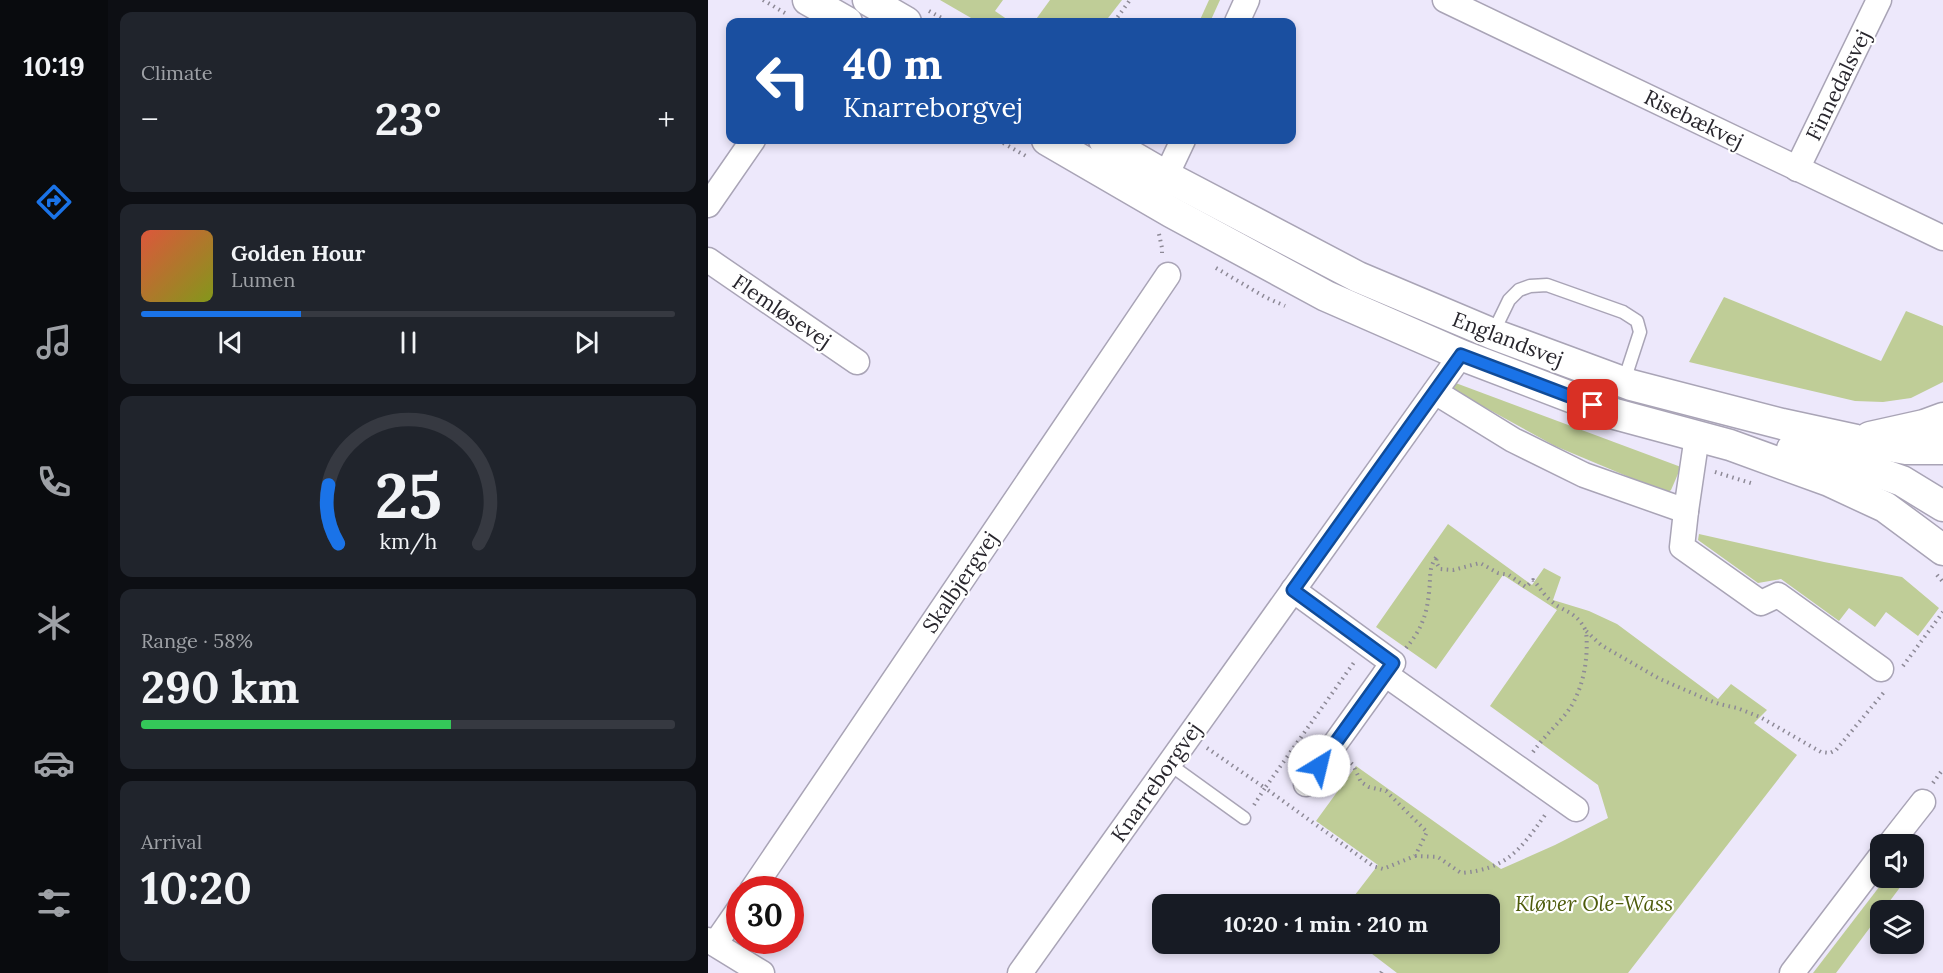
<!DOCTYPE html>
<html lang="en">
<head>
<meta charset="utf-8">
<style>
  body { margin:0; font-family:Lora,serif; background:#20242c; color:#f1f3f6; height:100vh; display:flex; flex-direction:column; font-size:22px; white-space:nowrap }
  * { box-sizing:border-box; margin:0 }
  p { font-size:20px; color:#9ea1a6 }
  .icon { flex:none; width:33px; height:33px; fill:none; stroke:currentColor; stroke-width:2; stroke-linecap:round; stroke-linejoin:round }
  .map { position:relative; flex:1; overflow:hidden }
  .details { display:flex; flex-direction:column; gap:12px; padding:12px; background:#0d0f14; width:600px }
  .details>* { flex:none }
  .banner { position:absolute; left:18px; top:18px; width:570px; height:126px; border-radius:12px; box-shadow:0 3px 9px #0003; background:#1a4fa0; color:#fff; overflow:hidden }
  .controls { position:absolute; left:1162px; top:834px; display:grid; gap:12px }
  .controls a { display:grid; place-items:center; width:54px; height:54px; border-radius:12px; background:#171b24; box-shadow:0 3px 9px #0003; font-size:30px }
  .speed { position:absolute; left:18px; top:876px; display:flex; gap:12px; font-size:30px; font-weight:700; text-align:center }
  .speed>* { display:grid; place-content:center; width:78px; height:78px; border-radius:50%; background:#171b24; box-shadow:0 3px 9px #0003; line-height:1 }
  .speed .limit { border:9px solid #d22; background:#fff; color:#111 }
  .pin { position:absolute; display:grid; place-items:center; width:51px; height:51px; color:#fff; margin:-26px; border-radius:12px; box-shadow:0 3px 9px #0006 }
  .me { position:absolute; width:66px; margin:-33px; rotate:36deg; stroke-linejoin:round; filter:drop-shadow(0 0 4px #0008) }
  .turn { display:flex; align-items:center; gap:21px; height:126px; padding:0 18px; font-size:27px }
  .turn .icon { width:78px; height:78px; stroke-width:2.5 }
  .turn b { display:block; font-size:42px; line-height:51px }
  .big { font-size:45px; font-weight:700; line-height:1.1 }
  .details .widget { flex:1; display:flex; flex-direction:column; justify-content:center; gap:9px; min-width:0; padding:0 21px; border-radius:12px; background:#20242c }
  .details .dial { align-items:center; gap:0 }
  .dial svg { height:156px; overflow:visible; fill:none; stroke:#363941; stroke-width:7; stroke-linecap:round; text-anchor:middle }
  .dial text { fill:#f1f3f6; stroke:none }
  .song { display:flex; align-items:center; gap:18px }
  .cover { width:72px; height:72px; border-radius:9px; background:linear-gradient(135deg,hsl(10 70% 55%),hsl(70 70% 35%)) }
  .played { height:6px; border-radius:3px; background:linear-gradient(90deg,#1a73e8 30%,#363941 30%) }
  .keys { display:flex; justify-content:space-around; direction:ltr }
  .heat { display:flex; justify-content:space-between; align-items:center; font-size:33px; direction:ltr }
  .charge { height:9px; border-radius:4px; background:linear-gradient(90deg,#34c759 58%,#363941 0) }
  .trip { position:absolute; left:444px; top:894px; width:348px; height:60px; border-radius:12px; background:#171b24; box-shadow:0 3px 9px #0003; font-weight:700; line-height:60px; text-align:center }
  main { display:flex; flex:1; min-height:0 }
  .menu { display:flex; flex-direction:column; width:108px; justify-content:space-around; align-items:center; background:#090b0e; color:#9ea1a6 }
  .menu .icon { width:42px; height:42px }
  .menu .current { color:#1a73e8 }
  .menu b { font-size:27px; color:#f1f3f6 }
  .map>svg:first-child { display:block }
</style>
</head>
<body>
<main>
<nav class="menu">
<b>10:19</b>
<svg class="icon current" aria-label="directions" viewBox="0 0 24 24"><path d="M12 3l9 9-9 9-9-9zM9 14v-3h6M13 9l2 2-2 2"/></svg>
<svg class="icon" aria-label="music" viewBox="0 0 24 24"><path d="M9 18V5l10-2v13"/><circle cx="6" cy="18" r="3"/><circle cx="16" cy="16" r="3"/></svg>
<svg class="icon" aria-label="phone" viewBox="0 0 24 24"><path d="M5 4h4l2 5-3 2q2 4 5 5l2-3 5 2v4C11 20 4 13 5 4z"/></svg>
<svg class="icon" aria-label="climate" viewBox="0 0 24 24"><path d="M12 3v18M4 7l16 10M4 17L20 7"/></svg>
<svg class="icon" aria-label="car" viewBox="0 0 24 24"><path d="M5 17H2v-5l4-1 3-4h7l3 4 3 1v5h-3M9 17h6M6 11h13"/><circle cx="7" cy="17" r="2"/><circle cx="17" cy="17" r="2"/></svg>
<svg class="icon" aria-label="filters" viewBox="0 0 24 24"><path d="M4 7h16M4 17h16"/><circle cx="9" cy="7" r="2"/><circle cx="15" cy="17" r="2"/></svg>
</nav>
<section class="details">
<div class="widget"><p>Climate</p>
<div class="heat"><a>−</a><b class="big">23°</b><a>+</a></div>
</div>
<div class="widget">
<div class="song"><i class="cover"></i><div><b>Golden Hour</b><p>Lumen</p></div></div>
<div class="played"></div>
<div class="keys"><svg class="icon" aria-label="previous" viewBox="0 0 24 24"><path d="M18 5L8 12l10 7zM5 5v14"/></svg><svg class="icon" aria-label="pause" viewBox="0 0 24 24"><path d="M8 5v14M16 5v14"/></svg><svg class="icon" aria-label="next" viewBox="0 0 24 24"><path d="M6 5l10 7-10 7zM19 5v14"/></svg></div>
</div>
<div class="widget dial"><svg viewBox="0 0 100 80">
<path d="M14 69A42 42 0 1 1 86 69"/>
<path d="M14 69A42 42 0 0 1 9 39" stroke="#1a73e8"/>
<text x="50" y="56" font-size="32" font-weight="700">25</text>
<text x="50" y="72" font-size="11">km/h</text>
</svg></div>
<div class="widget"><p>Range · 58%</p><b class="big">290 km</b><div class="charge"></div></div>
<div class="widget"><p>Arrival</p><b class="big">10:20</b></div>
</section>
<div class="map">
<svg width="1235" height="973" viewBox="0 0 1235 973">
  <rect width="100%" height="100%" fill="#ede8fb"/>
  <g fill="#bfcd97">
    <path d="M232,0h63l-8,11 16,11h-33z"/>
    <path d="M342,0h72l-17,22h-71z"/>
    <path d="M501,0h11l-10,22h-11z"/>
    <path d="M1016,297l157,64 25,-50 37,15v56l-32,16 -28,4 -28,-1 -166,-39z"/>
    <path d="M745,382l228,85 -10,23 -4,3 -112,-47 -100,-55 -2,-3z"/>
    <path d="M740,524l84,61 12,-17 17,9 -8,23 36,11 28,13 101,75 13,-15 36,26 -13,13 43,32 -169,218h-231l-38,-29h131v-40h-142l30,-39 -62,-44 40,-55 145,103 54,-24 53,-27 -10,-33 -108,-79 67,-96 -54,-35 -67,94 -60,-42z"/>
    <path d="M991,534l125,28 78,15 37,31 -21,28 -32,-24 -11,15 -26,-19 -10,13 -58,-42 -23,4 -60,-43z"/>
    <path d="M1178,878h21l-71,95h-23z"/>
  </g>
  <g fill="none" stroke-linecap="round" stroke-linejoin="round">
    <g stroke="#a9a4b6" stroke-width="15">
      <g id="service">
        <path d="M785,333l16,-33 10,-10 11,-4 17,-1 76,27 14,9 3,11 -16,49"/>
        <path d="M461,764l75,54"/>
      </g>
    </g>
    <g stroke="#a9a4b6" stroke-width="27">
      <g id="minor">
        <path d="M737,0l498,238"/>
        <path d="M529,22l10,-22"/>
        <path d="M1089,169l82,-169"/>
        <path d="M458,176l17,-36"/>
        <path d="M0,205l45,-65"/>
        <path d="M0,260l149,102"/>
        <path d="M727,392l78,48 71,35 102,36 11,-75"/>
        <path d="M978,511l-4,36 79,56 17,-8 103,74"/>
        <path d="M585,590l100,73 -87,121"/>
        <path d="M677,674l191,135"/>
        <path d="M1182,844l33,-42"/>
        <path d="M44,890l416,-615"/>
        <path d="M0,940l54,33"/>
        <path d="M7,944l25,-36"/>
        <path d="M312,973l441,-618"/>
        <path d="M1084,973l89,-117"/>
      </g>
    </g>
    <g stroke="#a9a4b6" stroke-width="33">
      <g id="tertiary">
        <path d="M100,0l39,22"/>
        <path d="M160,0l38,22"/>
        <path d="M339,140l124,72 155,84 135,59 154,59 115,31 99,36 56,26 58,43"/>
        <path d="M396,140l62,36 192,101 135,57 138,51 151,39 74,16 50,9h37"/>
        <path d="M1162,437l54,-12 19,-7"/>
        <path d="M1084,449l71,18 39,14 41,25"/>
      </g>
    </g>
    <g stroke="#8d8996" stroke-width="4" stroke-dasharray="1.5 4.5" stroke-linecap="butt">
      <path d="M55,0l22,13"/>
      <path d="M221,11l20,11"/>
      <path d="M406,22l16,-22"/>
      <path d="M290,140l28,16"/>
      <path d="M451,234l3,14v5"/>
      <path d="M508,268l49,29 20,9"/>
      <path d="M1007,472l39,12"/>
      <path d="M1229,575l6,7"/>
      <path d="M698,648c15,-18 21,-33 23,-56 2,-14 -1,-24 8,-36l-1,6 4,7 13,1 27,-7 18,10 11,2 17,12 7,-7c6,6 10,14 16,19 15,15 26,10 37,32"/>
      <path d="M1195,666l40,-54"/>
      <path d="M499,748l58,40 90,-127"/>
      <path d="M825,752c10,-14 20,-23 31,-36 19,-22 25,-57 22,-85l15,14 59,34 46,20 13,5 18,4 23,9 61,35 9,1 6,-3 49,-59"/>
      <path d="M1225,783l10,-14"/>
      <path d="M546,805l11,-17 108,78 10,3 32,-13 12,-24 -41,-41 -17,-4 -8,-5 -8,-17 -4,-4"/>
      <path d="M707,856l23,1 23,16c46,-4 59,-23 84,-58"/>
      <path d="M673,973l3,-5"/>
    </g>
    <use href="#service" stroke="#fff" stroke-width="12"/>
    <use href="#minor" stroke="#fff" stroke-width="24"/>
    <use href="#tertiary" stroke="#fff" stroke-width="30"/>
  </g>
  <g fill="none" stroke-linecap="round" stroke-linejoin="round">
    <g stroke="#114b97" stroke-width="15">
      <path id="route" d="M611,766l74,-103 -100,-73 168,-235 132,50"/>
    </g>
    <use href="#route" stroke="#1a73e8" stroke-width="10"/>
  </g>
  <g text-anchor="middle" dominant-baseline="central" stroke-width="4.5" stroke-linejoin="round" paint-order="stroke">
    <g font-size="21" fill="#28262d" stroke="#fff">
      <text transform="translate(1130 85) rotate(-64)">Finnedalsvej</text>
      <text transform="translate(986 119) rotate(26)">Risebækvej</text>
      <text transform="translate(74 311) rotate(34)">Flemløsevej</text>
      <text transform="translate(800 339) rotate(21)">Englandsvej</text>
      <text transform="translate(252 582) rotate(-56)">Skalbjergvej</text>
      <text transform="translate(448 782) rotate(-55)">Knarreborgvej</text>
    </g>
    <g font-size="21" font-style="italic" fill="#4e5c0c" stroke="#fff">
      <text x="886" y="903">Kløver Ole-Wass</text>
    </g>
  </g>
</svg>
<div class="controls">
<a><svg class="icon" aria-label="sound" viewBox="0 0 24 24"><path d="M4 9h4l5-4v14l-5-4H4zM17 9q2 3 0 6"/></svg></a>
<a><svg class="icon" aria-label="layers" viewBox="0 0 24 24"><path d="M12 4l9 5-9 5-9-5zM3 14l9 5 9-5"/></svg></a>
</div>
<div class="speed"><div class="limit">30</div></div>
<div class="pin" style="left:885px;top:405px;background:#d93025"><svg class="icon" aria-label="arrive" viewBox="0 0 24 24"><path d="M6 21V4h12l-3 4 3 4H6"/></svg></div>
<svg class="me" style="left:611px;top:766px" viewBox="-20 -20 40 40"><circle r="19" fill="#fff"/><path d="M0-13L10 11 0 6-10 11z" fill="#1a73e8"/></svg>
<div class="trip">10:20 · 1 min · 210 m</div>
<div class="banner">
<div class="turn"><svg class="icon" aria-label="left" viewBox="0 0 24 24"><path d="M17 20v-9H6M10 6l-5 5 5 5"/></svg><div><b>40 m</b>Knarreborgvej</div></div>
</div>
</div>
</main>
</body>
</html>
